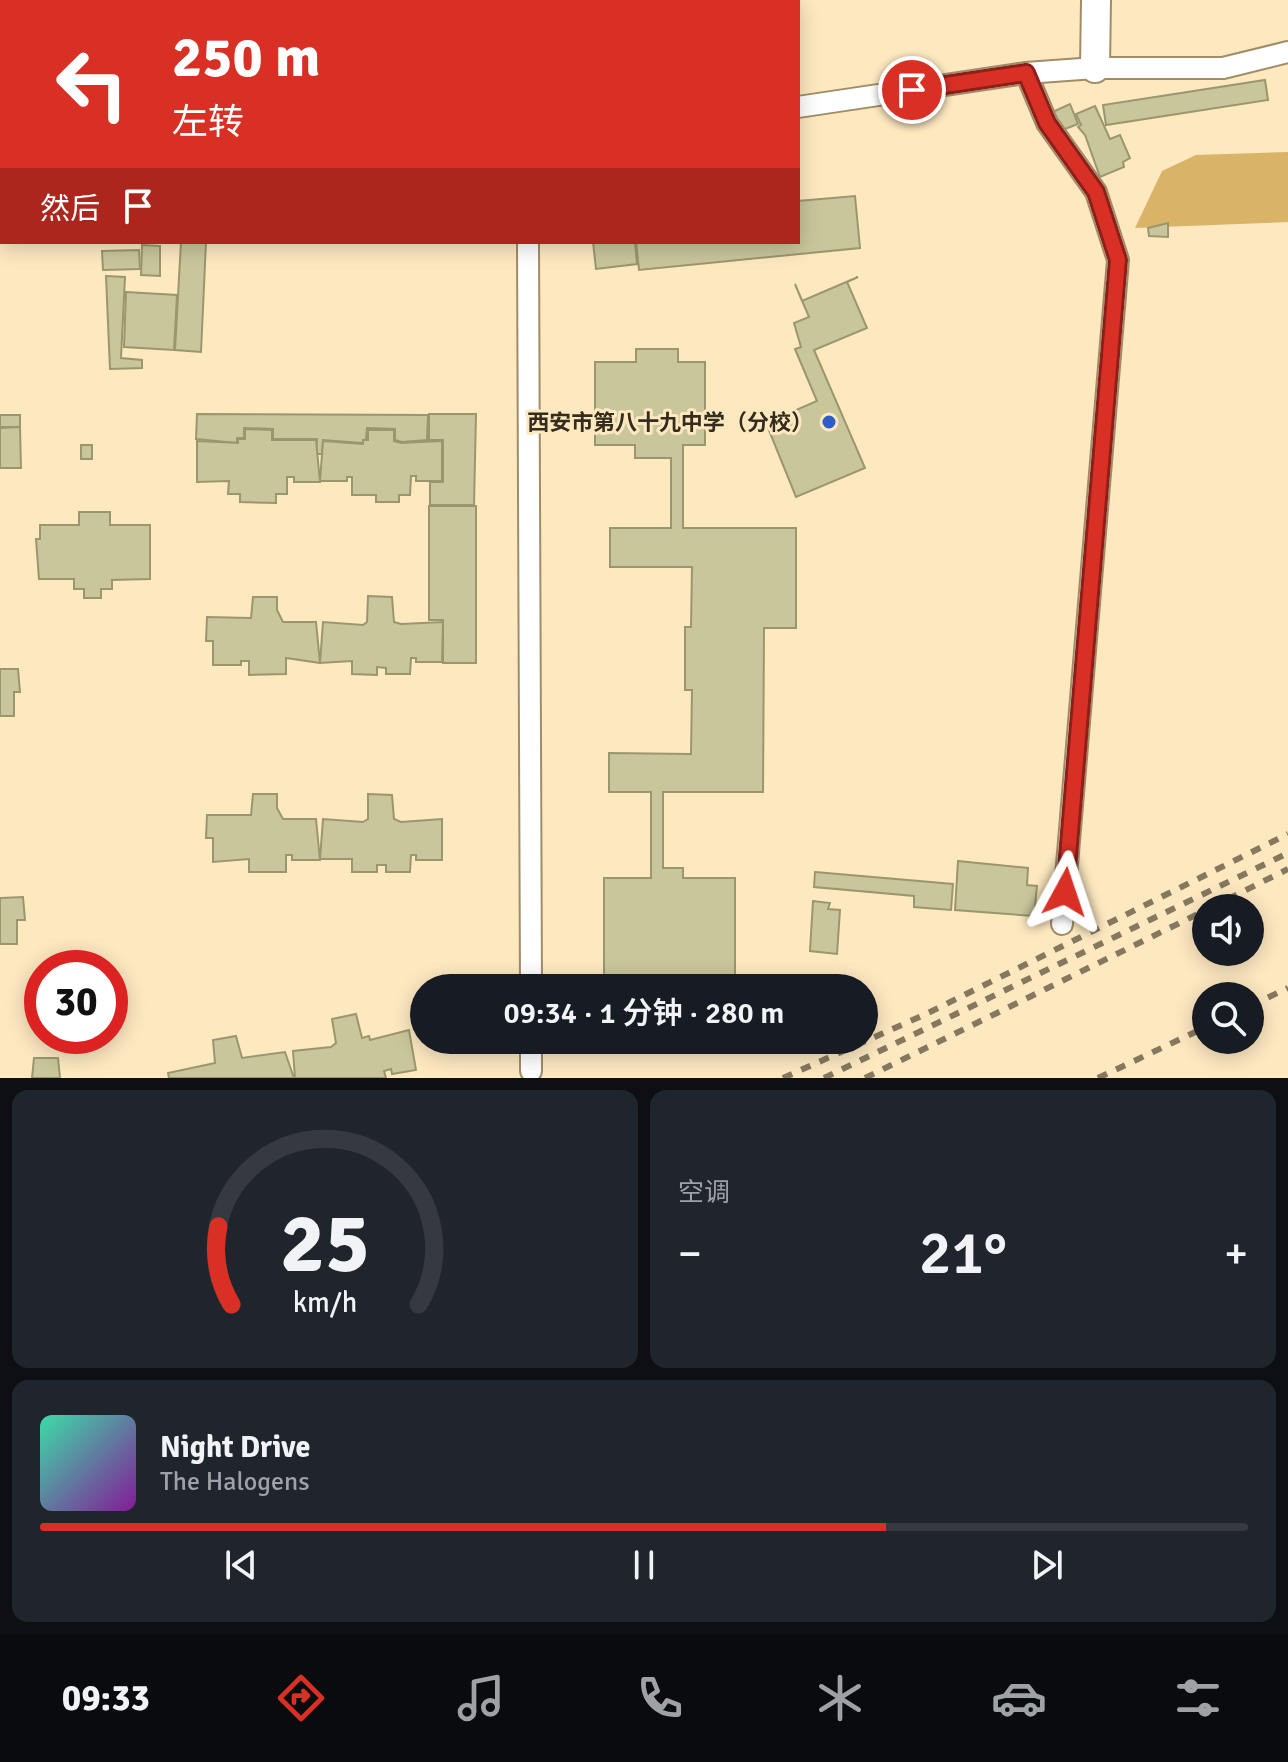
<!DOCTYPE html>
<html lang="zh">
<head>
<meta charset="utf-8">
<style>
  body { margin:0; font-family:Signika,"Noto Sans SC",sans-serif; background:#20242c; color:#f1f3f6; height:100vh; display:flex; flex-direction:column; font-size:30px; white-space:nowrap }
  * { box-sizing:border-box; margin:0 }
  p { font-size:26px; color:#9ea1a6 }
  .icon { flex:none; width:44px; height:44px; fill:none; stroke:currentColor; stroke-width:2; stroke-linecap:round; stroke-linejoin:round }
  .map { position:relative; height:1078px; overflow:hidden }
  .side { display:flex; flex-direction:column; gap:12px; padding:12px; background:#0d0f14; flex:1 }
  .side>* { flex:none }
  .banner { position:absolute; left:0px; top:0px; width:800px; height:244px; box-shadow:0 4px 20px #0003; background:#d93025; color:#fff; overflow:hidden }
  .tools { position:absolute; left:1192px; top:894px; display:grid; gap:16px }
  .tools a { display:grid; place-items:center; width:72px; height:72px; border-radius:50%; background:#171b24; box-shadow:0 4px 20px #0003; font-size:40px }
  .speed { position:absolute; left:24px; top:950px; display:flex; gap:16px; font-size:40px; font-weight:700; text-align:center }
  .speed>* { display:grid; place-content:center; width:104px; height:104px; border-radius:50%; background:#171b24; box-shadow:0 4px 20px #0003; line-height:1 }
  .speed .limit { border:12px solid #d22; background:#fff; color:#111 }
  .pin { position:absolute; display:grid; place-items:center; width:68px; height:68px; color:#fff; margin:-34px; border:4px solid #fff; border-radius:50%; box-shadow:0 2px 8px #0007 }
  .me { position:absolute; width:88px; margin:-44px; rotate:5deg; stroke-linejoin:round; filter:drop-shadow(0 0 6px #0008) }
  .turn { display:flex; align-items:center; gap:28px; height:168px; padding:0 40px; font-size:36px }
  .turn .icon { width:104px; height:104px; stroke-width:2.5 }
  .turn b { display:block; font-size:56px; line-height:68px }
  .then { display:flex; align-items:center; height:76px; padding:0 40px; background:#0003; gap:16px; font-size:30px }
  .big { font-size:60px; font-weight:600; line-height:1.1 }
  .side .card { flex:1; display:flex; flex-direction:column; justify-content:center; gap:12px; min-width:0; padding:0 28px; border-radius:16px; background:#20242c }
  .side .dial { align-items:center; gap:0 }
  .dial svg { height:208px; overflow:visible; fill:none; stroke:#363941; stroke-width:7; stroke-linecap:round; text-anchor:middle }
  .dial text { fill:#f1f3f6; stroke:none }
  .song { display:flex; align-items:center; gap:24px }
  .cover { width:96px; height:96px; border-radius:12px; background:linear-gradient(135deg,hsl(160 70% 55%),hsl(290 70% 35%)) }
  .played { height:8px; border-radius:4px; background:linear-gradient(90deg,#d93025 70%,#363941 70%) }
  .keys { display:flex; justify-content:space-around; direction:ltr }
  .heat { display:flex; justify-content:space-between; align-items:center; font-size:44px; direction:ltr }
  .side .tiles { flex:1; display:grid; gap:12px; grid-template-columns:1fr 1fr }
  .card:last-child { grid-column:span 2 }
  .trip { position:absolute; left:410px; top:974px; width:468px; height:80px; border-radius:40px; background:#171b24; box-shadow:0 4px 20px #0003; font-weight:600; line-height:80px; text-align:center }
  .tab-bar { display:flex; height:128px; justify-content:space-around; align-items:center; background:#090b0e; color:#9ea1a6 }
  .tab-bar .icon { width:56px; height:56px }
  .tab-bar .current { color:#d93025 }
  .tab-bar b { font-size:36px; color:#f1f3f6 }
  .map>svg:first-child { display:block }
</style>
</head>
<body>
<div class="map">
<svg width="1288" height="1078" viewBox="0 0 1288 1078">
  <rect width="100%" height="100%" fill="#fde8c0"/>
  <path fill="#d9b368" d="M1288,152v70l-153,6 27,-57 34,-16z"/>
  <g fill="#c9c69b" stroke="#9a976e" stroke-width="2">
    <rect x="594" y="0" width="125" height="2"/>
    <path d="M1265,80l3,20 -162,25 -3,-20z"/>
    <path d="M1070,104l8,20 -23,9 -7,-19z"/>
    <path d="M1095,106l15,33 10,-4 10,23 -7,4 1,5 -24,10 -15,-42 -7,-8 3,-2 -5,-11z"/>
    <path d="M855,196l5,52 -221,22 -3,-28h162v-41z"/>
    <path d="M1168,223v14l-19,-1 -1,-8z"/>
    <path d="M181,242h25l-5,110 -26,-2z"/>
    <path d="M593,242h42l2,22 -41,5z"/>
    <path d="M142,245l18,1v30l-19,-1z"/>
    <path d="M139,250l1,19 -37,1 -1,-19z"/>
    <path d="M106,276l19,1 -4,81 21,2v8l-32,1z"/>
    <path d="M858,277l-11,5 20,46 -53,22 51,118 -69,29 -30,-74 51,-22 -22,-52 6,-2 -7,-24 15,-6 -14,-33 7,17z"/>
    <path d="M126,292l51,3 -3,55 -50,-3z"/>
    <path d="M636,349h42v13h27v83h-22v83h113v100h-32l-1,164h-100v76h20v10h52v110h-131v-110h47v-86h-42v-39l82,1 1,-64h-7v-63h6l1,-60h-82v-39h61v-70h-36v-13h-40v-83h41z"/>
    <path d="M197,414l231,1 -1,25 -25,2 -7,-2v-11l-28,-1 -1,11 -4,4 -39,-3 -1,14h-6l1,-15h-44v-10l-29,-1v10h-7v5l-41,-4z"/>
    <path d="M429,414h47l-2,91h-44v-23h13v-42h-14z"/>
    <rect x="0" y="415" width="20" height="12"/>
    <path d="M20,427l1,41h-21v-40z"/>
    <path d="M245,429l27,1v10h44l4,42h-26v-5h-7v17h-11v9l-36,-1v-8h-12l1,-13 -32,1v-41l41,2v-4h7z"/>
    <path d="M368,430h26v11l7,2 41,-2v40h-26v-5h-5l-1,19h-11v7h-23v-7h-24v-18h-5v4h-27l3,-40 40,3v-4h5z"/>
    <rect x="81" y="445" width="11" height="14"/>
    <path d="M429,506h47v157h-33v-43h-14z"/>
    <path d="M79,512h31v13h40v54l-38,1v9h-11v9h-17v-9h-10v-10h-35l-3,-40h4v-14h39z"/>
    <path d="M368,596l24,1 2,25 7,2 42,-2 -1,40h-26v-4h-5l-1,16h-24v-6l-9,-1v8l-25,-1v-13l-32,2 3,-41 40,3 4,-3z"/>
    <path d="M253,597h24v13l6,12h33l4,41 -34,-5v16l-37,1v-14h-8v4h-28v-24h-7l1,-24 44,1z"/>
    <path d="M0,669h18l2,23h-6v24h-14z"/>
    <path d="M253,794h24v14l6,11h33l4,41h-28v-5h-6v17h-37v-13l-36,3v-24h-7l1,-23h44z"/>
    <path d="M368,794l24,1 2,24 7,3 41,-3v41h-26v-5h-5l-1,17h-24v-7h-9v7h-25v-13h-32l3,-40 40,3 5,-3z"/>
    <path d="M958,861l70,7 -1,17 10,1 -3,30 -79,-6z"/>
    <path d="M815,872l138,12 -2,26 -37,-3v-11l-100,-9z"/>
    <path d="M23,897l2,23h-8v24h-17v-46z"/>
    <path d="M813,901l17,2 -2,6 12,1 -3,44 -27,-3z"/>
    <path d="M356,1014l6,24 7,-2 1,4 39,-10 7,40 -24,4 -1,-5 -7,2 2,7h-91l-2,-27 38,-4 5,-4 -4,-24z"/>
    <path d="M236,1036l6,22 43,-6 9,26h-125l-1,-5 47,-10 -2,-23z"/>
    <path d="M34,1058h24l2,20h-28z"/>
  </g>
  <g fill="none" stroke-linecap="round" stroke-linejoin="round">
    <g stroke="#a08d67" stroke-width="24">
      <g id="street">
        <path d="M1026,73l21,50 49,69 22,68 -56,664"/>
        <path d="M798,107l228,-34 69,-5h128l65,-16"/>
        <path d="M0,130h2"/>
        <path d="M528,242l3,746"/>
        <path d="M531,1040v31"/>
      </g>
    </g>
    <g stroke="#a08d67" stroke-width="32">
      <path id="secondary" d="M1095,68l1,-68"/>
    </g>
    <use href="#street" stroke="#fff" stroke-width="20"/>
    <use href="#secondary" stroke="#fff" stroke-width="28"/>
    <g stroke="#85785e" stroke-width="6" stroke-dasharray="10 10" stroke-linecap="butt">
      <path d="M1210,908l78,-39"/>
      <path d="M1250,1006l38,-18"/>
      <path d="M783,1078l143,-64 362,-180"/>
      <path d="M824,1078l464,-225"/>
      <path d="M865,1078l341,-168"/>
      <path d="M1098,1078l108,-51"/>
    </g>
  </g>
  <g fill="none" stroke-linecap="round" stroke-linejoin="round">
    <g stroke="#8d1f18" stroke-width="20">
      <path id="route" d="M912,90l114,-17 21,50 49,69 22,68 -53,632"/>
    </g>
    <use href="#route" stroke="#d93025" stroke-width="14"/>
  </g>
  <circle fill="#2c5dcb" stroke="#fde8c0" stroke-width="3" cx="829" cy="422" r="8"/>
  <g text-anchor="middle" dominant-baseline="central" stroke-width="6" stroke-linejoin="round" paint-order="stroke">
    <g font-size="22" font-weight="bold" fill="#342c1c" stroke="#fde8c0" text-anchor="end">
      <text x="813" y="422">西安市第八十九中学（分校）</text>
    </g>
  </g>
</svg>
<div class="tools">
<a><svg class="icon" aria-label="sound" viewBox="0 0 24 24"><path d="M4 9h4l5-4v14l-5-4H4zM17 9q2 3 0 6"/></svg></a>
<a><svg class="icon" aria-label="search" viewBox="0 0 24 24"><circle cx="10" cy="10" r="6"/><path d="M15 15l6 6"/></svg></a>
</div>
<div class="speed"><div class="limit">30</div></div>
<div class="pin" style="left:912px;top:90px;background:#d93025"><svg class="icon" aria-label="arrive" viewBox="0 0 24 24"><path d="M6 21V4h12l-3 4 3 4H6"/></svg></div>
<svg class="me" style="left:1065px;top:892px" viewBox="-20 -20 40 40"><path d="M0-17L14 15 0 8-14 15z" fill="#d93025" stroke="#fff" stroke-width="4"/></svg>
<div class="trip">09:34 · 1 分钟 · 280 m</div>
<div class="banner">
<div class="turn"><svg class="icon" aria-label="left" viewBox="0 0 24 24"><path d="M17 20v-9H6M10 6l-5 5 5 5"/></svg><div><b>250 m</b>左转</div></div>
<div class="then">然后<svg class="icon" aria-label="arrive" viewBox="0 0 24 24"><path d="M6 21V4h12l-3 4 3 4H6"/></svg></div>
</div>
</div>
<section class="side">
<div class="tiles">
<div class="card dial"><svg viewBox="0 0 100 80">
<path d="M14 69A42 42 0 1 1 86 69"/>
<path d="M14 69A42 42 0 0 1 9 39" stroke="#d93025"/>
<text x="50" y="56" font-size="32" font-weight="700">25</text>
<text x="50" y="72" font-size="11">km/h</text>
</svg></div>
<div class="card"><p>空调</p>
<div class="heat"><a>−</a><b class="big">21°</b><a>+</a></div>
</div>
<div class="card">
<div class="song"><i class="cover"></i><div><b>Night Drive</b><p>The Halogens</p></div></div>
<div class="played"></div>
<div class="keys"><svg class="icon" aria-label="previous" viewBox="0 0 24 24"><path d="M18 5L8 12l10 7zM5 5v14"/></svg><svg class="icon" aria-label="pause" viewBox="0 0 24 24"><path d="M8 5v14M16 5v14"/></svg><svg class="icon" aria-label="next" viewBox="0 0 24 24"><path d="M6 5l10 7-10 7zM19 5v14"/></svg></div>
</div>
</div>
</section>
<nav class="tab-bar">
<b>09:33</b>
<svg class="icon current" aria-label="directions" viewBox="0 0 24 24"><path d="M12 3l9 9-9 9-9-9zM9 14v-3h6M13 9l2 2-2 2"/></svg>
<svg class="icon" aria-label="music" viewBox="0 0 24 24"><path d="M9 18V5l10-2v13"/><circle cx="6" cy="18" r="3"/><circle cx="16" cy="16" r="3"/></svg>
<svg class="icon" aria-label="phone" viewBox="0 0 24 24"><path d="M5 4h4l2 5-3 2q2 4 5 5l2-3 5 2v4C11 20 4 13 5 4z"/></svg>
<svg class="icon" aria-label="climate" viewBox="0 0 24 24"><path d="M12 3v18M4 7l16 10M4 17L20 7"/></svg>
<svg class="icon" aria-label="car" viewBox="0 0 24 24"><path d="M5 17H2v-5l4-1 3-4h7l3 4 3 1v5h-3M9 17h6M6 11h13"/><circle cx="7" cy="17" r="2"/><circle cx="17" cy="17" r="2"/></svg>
<svg class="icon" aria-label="filters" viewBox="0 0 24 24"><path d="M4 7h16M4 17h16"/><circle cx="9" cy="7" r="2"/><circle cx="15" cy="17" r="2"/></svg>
</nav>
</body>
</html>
